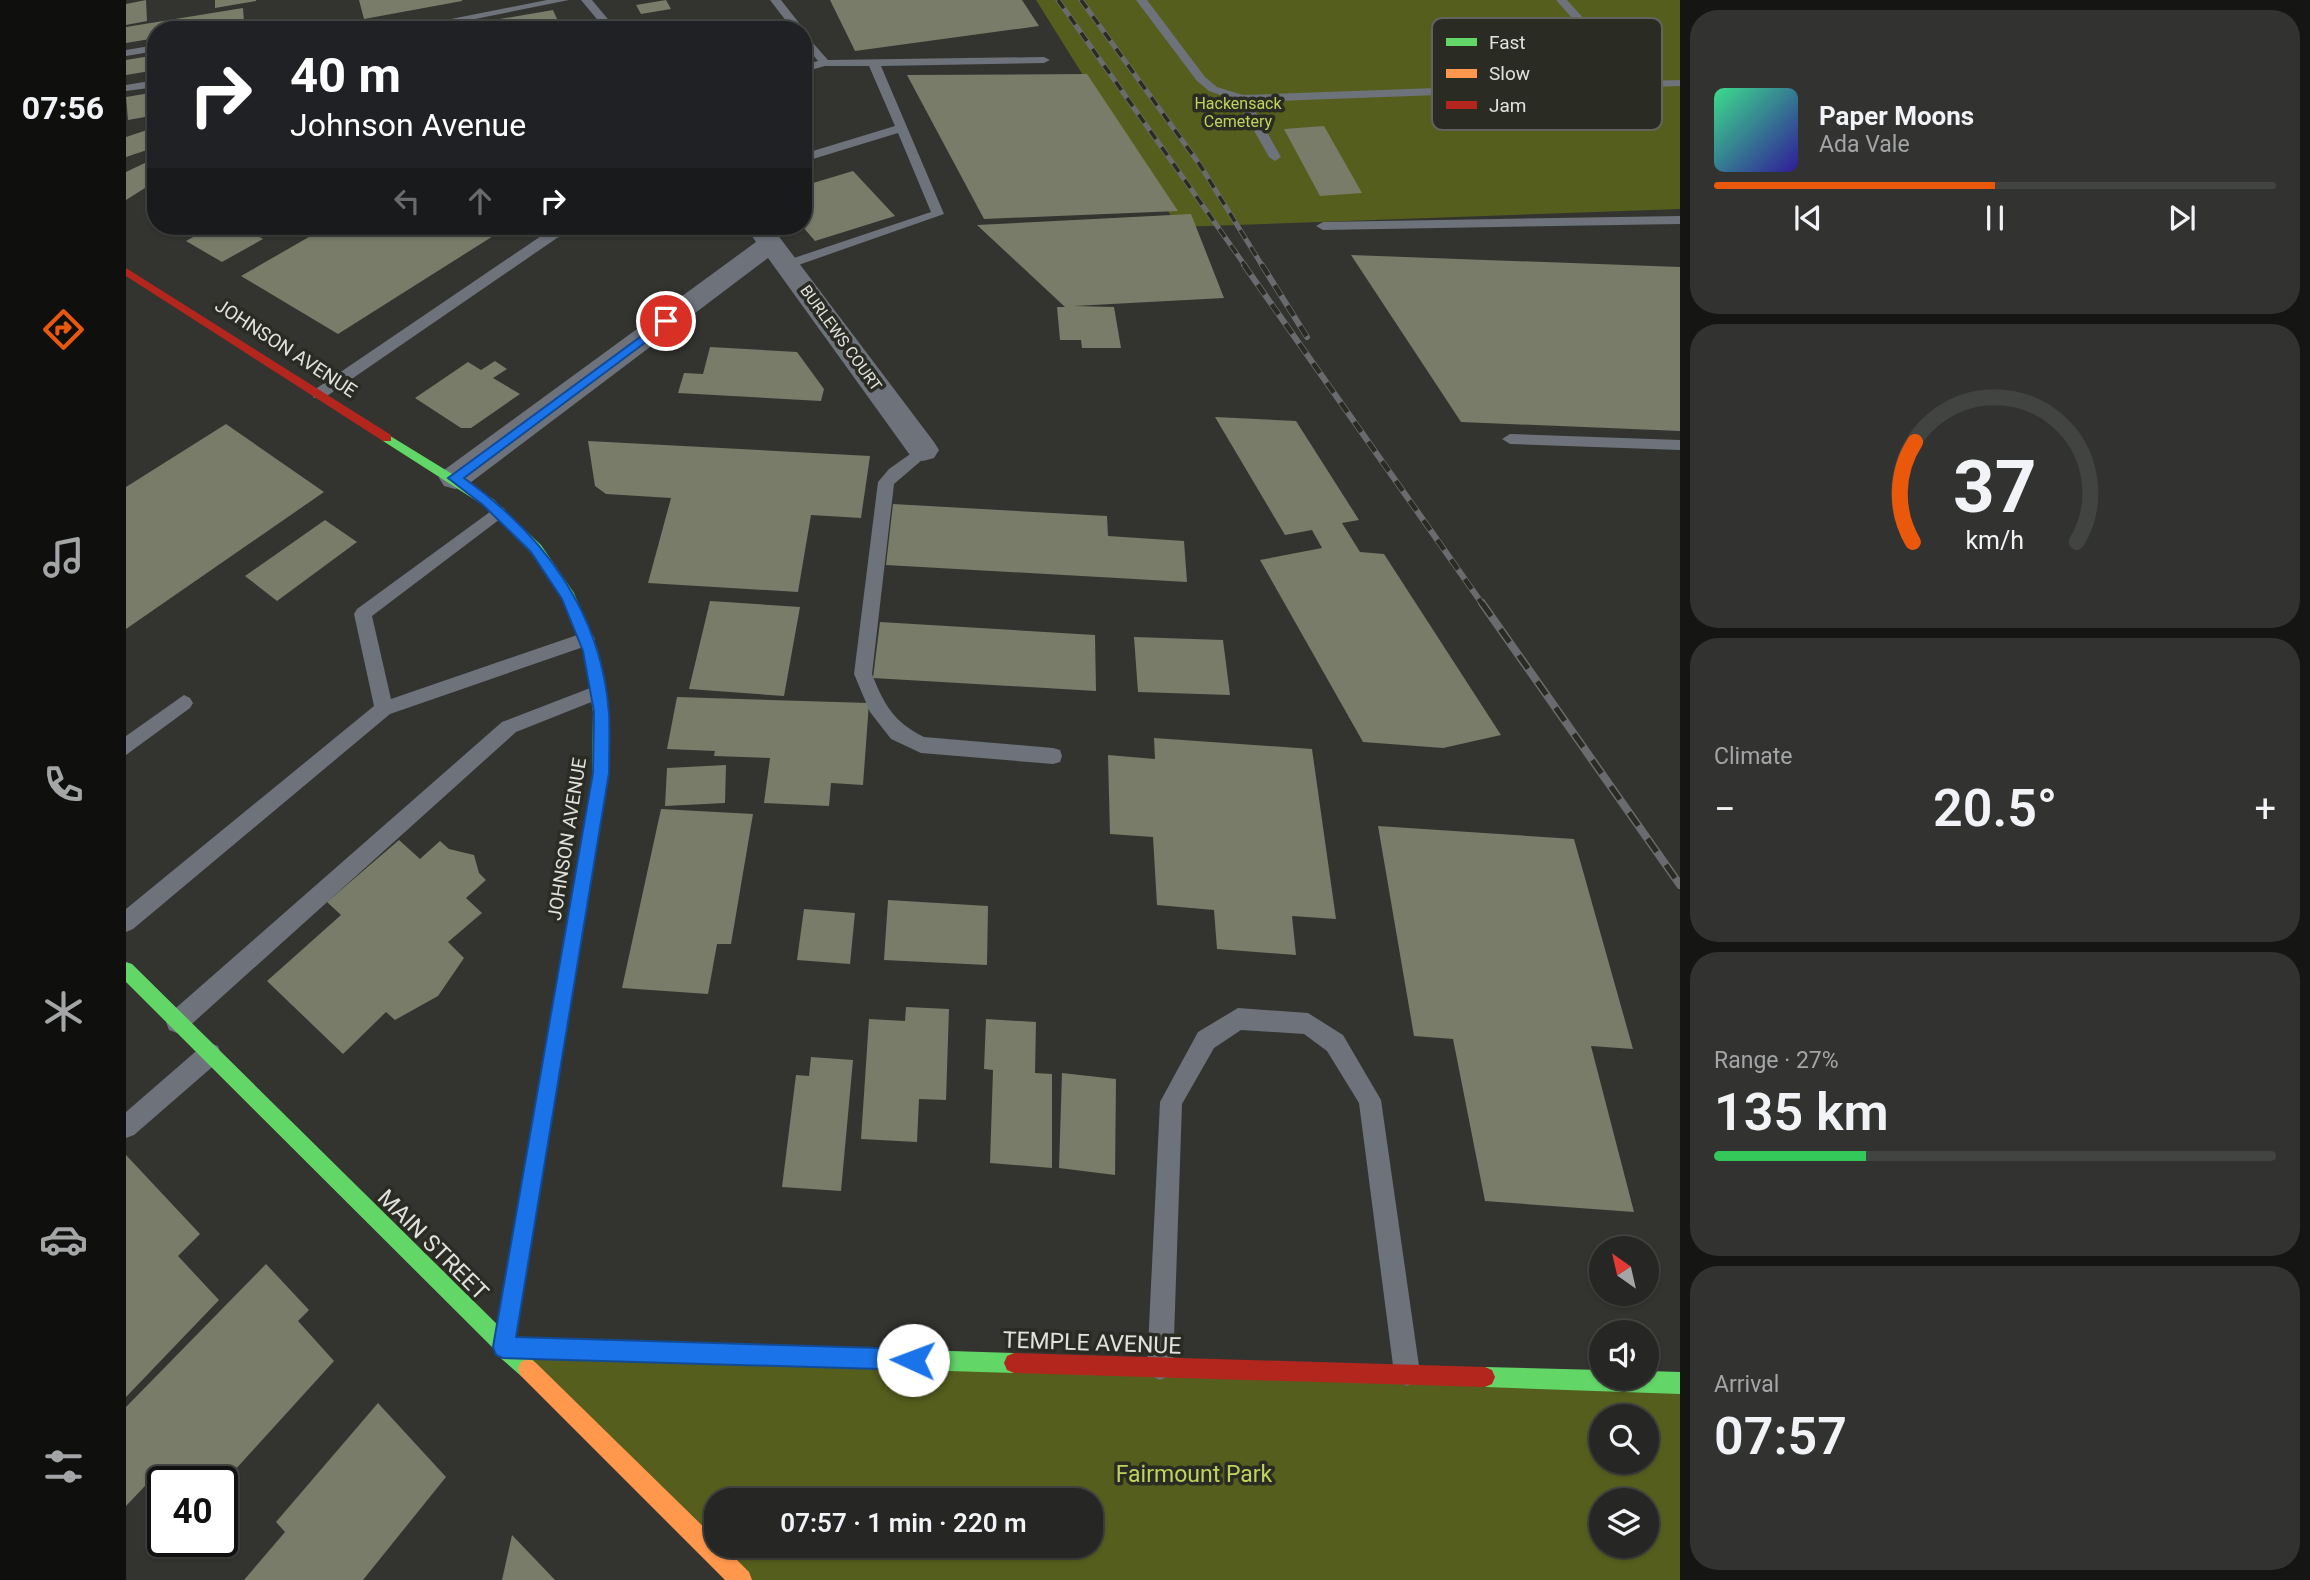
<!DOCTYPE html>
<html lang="en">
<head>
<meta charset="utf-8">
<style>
  body { margin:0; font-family:Roboto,sans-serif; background:#323331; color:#f1f3f6; height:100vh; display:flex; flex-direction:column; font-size:26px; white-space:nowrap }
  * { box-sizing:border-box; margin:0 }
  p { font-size:23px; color:#a4a5a6 }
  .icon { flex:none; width:38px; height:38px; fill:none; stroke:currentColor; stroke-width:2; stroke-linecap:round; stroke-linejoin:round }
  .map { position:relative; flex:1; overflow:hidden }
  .panel { display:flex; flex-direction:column; gap:10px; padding:10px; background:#151514; width:630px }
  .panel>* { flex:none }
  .banner { position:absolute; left:21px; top:21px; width:665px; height:214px; border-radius:28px; box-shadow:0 2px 5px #0004,0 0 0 2px #424441; background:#202124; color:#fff; overflow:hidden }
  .needle { width:46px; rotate:326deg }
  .tools { position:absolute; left:1463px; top:1236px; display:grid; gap:14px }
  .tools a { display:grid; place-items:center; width:70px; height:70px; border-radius:50%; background:#262724; box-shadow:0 2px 5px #0004,0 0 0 2px #424441; font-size:35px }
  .speed { position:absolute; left:21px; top:1466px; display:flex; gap:14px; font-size:35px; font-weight:700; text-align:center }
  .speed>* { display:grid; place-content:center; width:91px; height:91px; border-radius:50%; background:#262724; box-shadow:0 2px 5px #0004,0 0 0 2px #424441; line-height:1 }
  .speed .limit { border:4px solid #111; border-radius:10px; background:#fff; color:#111 }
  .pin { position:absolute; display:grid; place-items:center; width:60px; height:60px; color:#fff; margin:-30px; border:4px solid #fff; border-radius:50%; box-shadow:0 2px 7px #0007 }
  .me { position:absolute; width:77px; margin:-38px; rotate:272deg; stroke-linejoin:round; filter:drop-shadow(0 0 5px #0008) }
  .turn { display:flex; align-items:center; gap:24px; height:147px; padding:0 28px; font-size:32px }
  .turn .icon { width:91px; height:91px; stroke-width:2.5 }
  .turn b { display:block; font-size:49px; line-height:60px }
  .lanes { display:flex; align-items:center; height:66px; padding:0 28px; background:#0003; justify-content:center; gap:35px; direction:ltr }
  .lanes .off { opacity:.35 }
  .big { font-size:52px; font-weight:600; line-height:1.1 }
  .panel .card { flex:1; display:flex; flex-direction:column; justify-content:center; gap:10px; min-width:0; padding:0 24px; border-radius:28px; background:#323331 }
  .panel .dial { align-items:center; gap:0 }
  .dial svg { height:182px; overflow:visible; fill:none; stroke:#424441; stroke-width:7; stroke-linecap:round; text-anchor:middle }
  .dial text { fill:#f1f3f6; stroke:none }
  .song { display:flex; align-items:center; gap:21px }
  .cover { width:84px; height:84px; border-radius:10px; background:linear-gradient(135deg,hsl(150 70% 55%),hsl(250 70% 35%)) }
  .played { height:7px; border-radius:4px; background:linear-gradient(90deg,#ea580c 50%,#424441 50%) }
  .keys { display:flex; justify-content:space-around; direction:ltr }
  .heat { display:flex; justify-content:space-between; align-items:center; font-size:38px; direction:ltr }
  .charge { height:10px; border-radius:5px; background:linear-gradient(90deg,#34c759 27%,#424441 0) }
  .trip { position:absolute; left:578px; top:1488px; width:399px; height:70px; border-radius:28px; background:#262724; box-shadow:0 2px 5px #0004,0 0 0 2px #424441; font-weight:600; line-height:70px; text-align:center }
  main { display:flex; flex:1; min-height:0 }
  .dock { display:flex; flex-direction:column; width:126px; justify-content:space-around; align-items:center; background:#0f100e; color:#a4a5a6 }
  .dock .icon { width:49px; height:49px }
  .dock .current { color:#ea580c }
  .dock b { font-size:32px; color:#f1f3f6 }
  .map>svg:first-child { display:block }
</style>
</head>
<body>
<main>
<nav class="dock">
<b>07:56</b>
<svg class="icon current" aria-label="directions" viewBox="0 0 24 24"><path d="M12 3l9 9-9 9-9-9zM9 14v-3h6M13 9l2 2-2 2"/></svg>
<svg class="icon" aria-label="music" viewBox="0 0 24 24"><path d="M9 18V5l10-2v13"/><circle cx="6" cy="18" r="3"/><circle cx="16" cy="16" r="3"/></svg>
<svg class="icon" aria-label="phone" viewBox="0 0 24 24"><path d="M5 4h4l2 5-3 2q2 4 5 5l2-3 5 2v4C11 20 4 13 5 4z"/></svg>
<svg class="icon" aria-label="climate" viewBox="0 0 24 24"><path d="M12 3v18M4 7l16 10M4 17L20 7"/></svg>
<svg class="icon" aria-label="car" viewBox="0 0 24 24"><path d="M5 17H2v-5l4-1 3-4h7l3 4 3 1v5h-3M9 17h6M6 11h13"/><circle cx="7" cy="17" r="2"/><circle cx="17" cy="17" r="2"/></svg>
<svg class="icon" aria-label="filters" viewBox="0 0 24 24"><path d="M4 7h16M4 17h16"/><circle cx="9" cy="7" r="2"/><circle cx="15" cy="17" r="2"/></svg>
</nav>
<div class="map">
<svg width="1554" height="1580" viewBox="0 0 1554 1580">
  <rect width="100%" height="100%" fill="#333430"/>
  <g fill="#565e1d" fill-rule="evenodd">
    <path d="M910,0h644v209l-502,18z"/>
    <path d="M377,1347l1177,36v197h-939zM1475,1416h46v45h-46zM590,1500h374v45h-374zM1475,1500h46v45h-46z"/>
  </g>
  <g fill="#787c68">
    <path d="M20,0l1,21 -21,4v-21z"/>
    <path d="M89,0h41v1l-41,7z"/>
    <path d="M233,0h103v1l-98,18z"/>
    <path d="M540,0l5,9 -30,5 -5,-9z"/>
    <path d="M704,0h192l17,26 -184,25z"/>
    <path d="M117,8l1,15 -38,7h-50v8l-30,5v-16z"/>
    <path d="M427,10l9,20h-114l-1,-2z"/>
    <path d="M30,55v15l-30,5v-15z"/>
    <path d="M961,74l91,137 -194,8 -77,-144z"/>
    <path d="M30,92v23l-28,5 -2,-23z"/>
    <path d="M1198,126l38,67 -42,3 -36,-67z"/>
    <path d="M21,130l9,17 -30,10v-20z"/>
    <path d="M23,161l7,5v15l-30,19v-28z"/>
    <path d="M727,171l42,45 -80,25 -12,-14v-41z"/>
    <path d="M1065,214l33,84 -150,8 40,1 7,41h-39l-1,-8h-21l-3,-33h8l-88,-82z"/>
    <path d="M87,226h27l23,13 -41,23 -36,-21z"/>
    <path d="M202,226h181l-171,108 -97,-58z"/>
    <path d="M1225,255l329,12v164l-219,-9z"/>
    <path d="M584,347l87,5 27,37 -3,12 -143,-8 6,-20 19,1z"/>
    <path d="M369,361l12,8 -14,9 27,16 -49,34h-10l-46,-30 53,-36 13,8z"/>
    <path d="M1089,417l81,4 63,99 -17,3 18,29 24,2 117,181 -58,13 -80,-6 -103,-182 62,-12 -10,-18 -27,5z"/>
    <path d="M100,424l98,68 -198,137v-142z"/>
    <path d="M462,441l282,15 -9,62 -50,-3 -13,77 -150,-9 23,-85 -65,-4 -11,-8z"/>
    <path d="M767,504l214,12 1,20 76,5 3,41 -301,-17z"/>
    <path d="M199,520l32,22 -80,59 -32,-25z"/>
    <path d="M584,601l90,6 -16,89 -95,-7z"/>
    <path d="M754,622l215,13 1,56 -223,-13z"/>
    <path d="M1008,637l89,3 7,55 -92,-3z"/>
    <path d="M551,697l192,6 -6,82 -32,-2 -2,23 -65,-3 6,-45 -56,-2 1,-5 -48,-2z"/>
    <path d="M1028,738l158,11 24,170 -44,-3 4,39 -79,-6 -3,-39 -57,-5 -4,-68 -43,-3 -2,-79 47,4z"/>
    <path d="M600,765l-1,38 -60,3 2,-38z"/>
    <path d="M535,809l92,5 -22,130h-14l-9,50 -86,-6z"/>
    <path d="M1252,826l196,13 59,210 -42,-3 43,166 -149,-11 -32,-162 -39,-3z"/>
    <path d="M273,840l21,19 20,-18 9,8 25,6 5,18 7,7 -20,18 16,15 -34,29 16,16 -26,38 -43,24 -9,-8 -43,42 -76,-73 74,-66 -14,-13z"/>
    <path d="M762,900l100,6 -1,59 -103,-5z"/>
    <path d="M678,909l51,4 -5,51 -53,-4z"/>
    <path d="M780,1007l43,2 -3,91 -27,-1 -2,43 -56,-3 8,-120 36,2z"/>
    <path d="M860,1019l50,3 -1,51 17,1v94l-62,-5 3,-93 -9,-1z"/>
    <path d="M685,1057l42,3 -12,131 -59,-4 14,-112 13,1z"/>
    <path d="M936,1073l54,6 -1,96 -56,-7z"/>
    <path d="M0,1155l74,79 -22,22 41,44 -93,97z"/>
    <path d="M140,1264l43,46 -11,11 36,40 -110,121h-51l-11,-14 -36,38v-99z"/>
    <path d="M252,1403l68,74 -83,103h-119l41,-48 -9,-10z"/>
    <path d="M386,1535l43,45h-53z"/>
  </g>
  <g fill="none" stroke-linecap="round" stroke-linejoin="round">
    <g fill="#6d727b" fill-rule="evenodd">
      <path d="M421,0h22l-149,30h-24z"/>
      <path d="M455,0h11l25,30h-11z"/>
      <path d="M644,0h11l22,28 1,2 -1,2 25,28 216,-3 6,3 -6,3 -163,3 63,148 -157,55 -5,-1v-6l149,-50 -33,-79 -95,29v-8l92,-28 -26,-60h-44l-22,6v-7l15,-4 -15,-18v-13h-10z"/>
      <path d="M1010,0h11l58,77 12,10 26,8 385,-14 -72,-81h11l73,81 40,-1v6l-430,16 31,55 -6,4 -6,-4 -32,-56 -28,-10 -12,-10z"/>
      <path d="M30,45v6l-30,5v-6z"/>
      <path d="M30,80v7l-30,4v-6z"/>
      <path d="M1554,216v8l-357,6 -7,-4 7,-4z"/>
      <path d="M444,226h20l-33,12 -233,160h-10l-2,-4 2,-4 233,-158z"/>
      <path d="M1384,434l170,6v10l-170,-6 -8,-5z"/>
      <path d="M797,445l8,5 -2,4 -35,30 -22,190c12,31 22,48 52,63l129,11 7,2 2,6 -2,6 -7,2 -132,-11 -30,-14 -21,-27 -16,-38 24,-192 11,-13z"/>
      <path d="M372,506l6,2 2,4 -2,4 -132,100 19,83 195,-67 6,2 3,5 -3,5 -202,70 -257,215 -7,3v-23l248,-203 -20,-92 3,-5z"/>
      <path d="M472,685l6,2 3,5 -3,5 -88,35 -331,298 -8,3 -8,-3 -3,-8 3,-8 333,-292z"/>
      <path d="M58,695l6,3 3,5 -3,5 -64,47v-19z"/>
      <path d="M1112,1008l70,5 35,22 38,65 39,273 -4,9 -9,4 -9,-4 -4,-9 -35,-270 -32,-52 -23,-17 -63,-4 -27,18 -32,56 -9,263 -4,9 -9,4 -9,-4 -4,-9 13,-265 38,-70z"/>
      <path d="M84,1043l8,3 3,8 -3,8 -84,73 -8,3v-26l76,-66z"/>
    </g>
    <path fill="#6d727b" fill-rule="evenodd" d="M619,226h26l163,216 5,8 -5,8 -11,3 -11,-3 -144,-200 -302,228 -11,3 -11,-3 -5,-8 5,-8 312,-228z"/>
    <g fill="#63d668" fill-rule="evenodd">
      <path d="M261,434l106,65 48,46 33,48 24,58 11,61 -1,66 -2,5 -6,2 -6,-2 -2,-5 1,-66 -9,-61 -21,-52 -32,-46 -48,-48 -100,-64 -2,-3z"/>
      <path d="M0,962l6,2 378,373 504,16 7,3 3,7 -3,7 -7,3 -482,-15 6,11 -3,7 -7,3 -7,-3 -25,-22 -2,-5 -368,-367z"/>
      <path d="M1359,1367l116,3v7h46v-6l33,1v22l-195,-7 -7,-3 -3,-7 3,-7z"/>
    </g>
    <g fill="#ff974d" fill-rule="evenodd">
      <path d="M474,771l6,2 2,5 -95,569 -3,7 -7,3 -7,-3 -3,-7 99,-569 2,-5z"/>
      <path d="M402,1359l7,3 181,177v6h6l27,27 3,8h-27l-204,-204 -3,-7 3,-7z"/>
    </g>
    <g fill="#b3261e" fill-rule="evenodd">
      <path d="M0,268l265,167v6h-8l-257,-165z"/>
      <path d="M888,1353l471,14 7,3 3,7 -3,7 -7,3 -471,-14 -7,-3 -3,-7 3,-7z"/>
    </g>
    <g stroke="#696b6e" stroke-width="5">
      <g id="rail-far2">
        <path d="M932,0l188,267"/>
        <path d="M955,0l119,165 63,102"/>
      </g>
    </g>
    <g stroke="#696b6e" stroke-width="6">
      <g id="rail-far1">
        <path d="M1118,265l239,340"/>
        <path d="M1136,265l45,72"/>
      </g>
    </g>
    <g stroke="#696b6e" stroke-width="8">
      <path id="rail" d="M1356,603l198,282"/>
    </g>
    <use href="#rail-far2" stroke="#2a2c24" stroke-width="3.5" stroke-dasharray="10" stroke-linecap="butt"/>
    <use href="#rail-far1" stroke="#2a2c24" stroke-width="4.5" stroke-dasharray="12" stroke-linecap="butt"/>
    <use href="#rail" stroke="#2a2c24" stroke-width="5" stroke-dasharray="16" stroke-linecap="butt"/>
  </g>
  <path fill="#1a73e8" stroke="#114b97" stroke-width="2" d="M540,318l5,3 -1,3 -206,154c80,57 138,135 145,236 1,19 0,40 0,59l-93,564 397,12 7,3 3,8 -3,7 -7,3 -410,-12 -7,-3 -3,-8 100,-574 1,-61 -11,-61 -21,-52 -31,-47 -48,-47 -35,-27z"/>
  <g text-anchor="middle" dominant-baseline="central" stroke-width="7" stroke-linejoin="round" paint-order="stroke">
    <g font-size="16" fill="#c0d35c" stroke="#2a2c24">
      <text x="1112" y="103">Hackensack<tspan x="1112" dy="18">Cemetery</tspan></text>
    </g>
    <g font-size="16" fill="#e1e2dd" stroke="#2a2c24">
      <text transform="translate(715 338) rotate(54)">BURLEWS COURT</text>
    </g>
    <g font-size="19" fill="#e1e2dd" stroke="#2a2c24">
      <text transform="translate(160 348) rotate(33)">JOHNSON AVENUE</text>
      <text transform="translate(441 839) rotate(-81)">JOHNSON AVENUE</text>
    </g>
    <g font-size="23" fill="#e1e2dd" stroke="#2a2c24">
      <text transform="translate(307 1245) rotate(45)">MAIN STREET</text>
      <text transform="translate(966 1343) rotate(2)">TEMPLE AVENUE</text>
    </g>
    <g font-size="23" fill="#c0d35c" stroke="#2a2c24">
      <text x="1068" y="1474">Fairmount Park</text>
    </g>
  </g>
  <rect x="1306" y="18" width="230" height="112" rx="10" fill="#2a2c24" stroke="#61635c" stroke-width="2"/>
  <rect x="1320" y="38" width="31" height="8" fill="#63d668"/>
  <rect x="1320" y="69" width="31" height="9" fill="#ff974d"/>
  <rect x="1320" y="101" width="31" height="8" fill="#b3261e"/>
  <g font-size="19" fill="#e1e2dd">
    <text x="1363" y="49">Fast</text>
    <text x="1363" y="80">Slow</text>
    <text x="1363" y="112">Jam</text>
  </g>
</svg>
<div class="tools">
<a><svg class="needle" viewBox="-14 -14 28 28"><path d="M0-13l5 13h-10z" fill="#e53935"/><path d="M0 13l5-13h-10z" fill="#a4a5a6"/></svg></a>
<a><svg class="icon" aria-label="sound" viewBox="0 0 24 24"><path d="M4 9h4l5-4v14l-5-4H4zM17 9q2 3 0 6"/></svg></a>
<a><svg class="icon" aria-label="search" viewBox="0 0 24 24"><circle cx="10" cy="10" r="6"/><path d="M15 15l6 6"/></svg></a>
<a><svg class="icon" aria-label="layers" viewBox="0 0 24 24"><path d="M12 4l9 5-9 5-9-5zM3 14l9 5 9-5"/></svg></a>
</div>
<div class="speed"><div class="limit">40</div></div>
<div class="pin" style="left:540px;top:321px;background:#d93025"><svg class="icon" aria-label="arrive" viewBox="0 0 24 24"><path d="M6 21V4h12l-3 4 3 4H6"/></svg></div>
<svg class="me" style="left:787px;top:1360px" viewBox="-20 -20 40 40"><circle r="19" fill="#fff"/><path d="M0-13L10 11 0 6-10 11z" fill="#1a73e8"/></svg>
<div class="trip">07:57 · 1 min · 220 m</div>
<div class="banner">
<div class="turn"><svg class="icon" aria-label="right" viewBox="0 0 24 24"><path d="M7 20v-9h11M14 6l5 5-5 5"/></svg><div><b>40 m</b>Johnson Avenue</div></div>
<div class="lanes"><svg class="icon off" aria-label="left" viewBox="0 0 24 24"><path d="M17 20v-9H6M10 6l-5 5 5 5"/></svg><svg class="icon off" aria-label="ahead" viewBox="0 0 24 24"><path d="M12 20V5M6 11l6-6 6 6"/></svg><svg class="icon" aria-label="right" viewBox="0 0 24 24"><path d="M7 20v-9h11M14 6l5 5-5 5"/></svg></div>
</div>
</div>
<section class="panel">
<div class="card">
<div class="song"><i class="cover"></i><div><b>Paper Moons</b><p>Ada Vale</p></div></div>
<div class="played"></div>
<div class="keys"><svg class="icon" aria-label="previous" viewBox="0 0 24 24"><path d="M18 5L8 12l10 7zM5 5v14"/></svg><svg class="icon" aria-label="pause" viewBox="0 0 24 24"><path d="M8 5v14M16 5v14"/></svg><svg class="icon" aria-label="next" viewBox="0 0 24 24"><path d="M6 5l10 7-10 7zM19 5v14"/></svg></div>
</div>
<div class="card dial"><svg viewBox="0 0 100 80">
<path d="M14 69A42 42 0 1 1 86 69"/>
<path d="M14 69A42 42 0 0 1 15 25" stroke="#ea580c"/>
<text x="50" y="56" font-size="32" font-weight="700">37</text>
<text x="50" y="72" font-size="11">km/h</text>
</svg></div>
<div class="card"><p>Climate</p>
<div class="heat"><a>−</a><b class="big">20.5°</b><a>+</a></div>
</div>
<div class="card"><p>Range · 27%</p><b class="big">135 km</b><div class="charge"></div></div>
<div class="card"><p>Arrival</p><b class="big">07:57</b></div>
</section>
</main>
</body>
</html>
